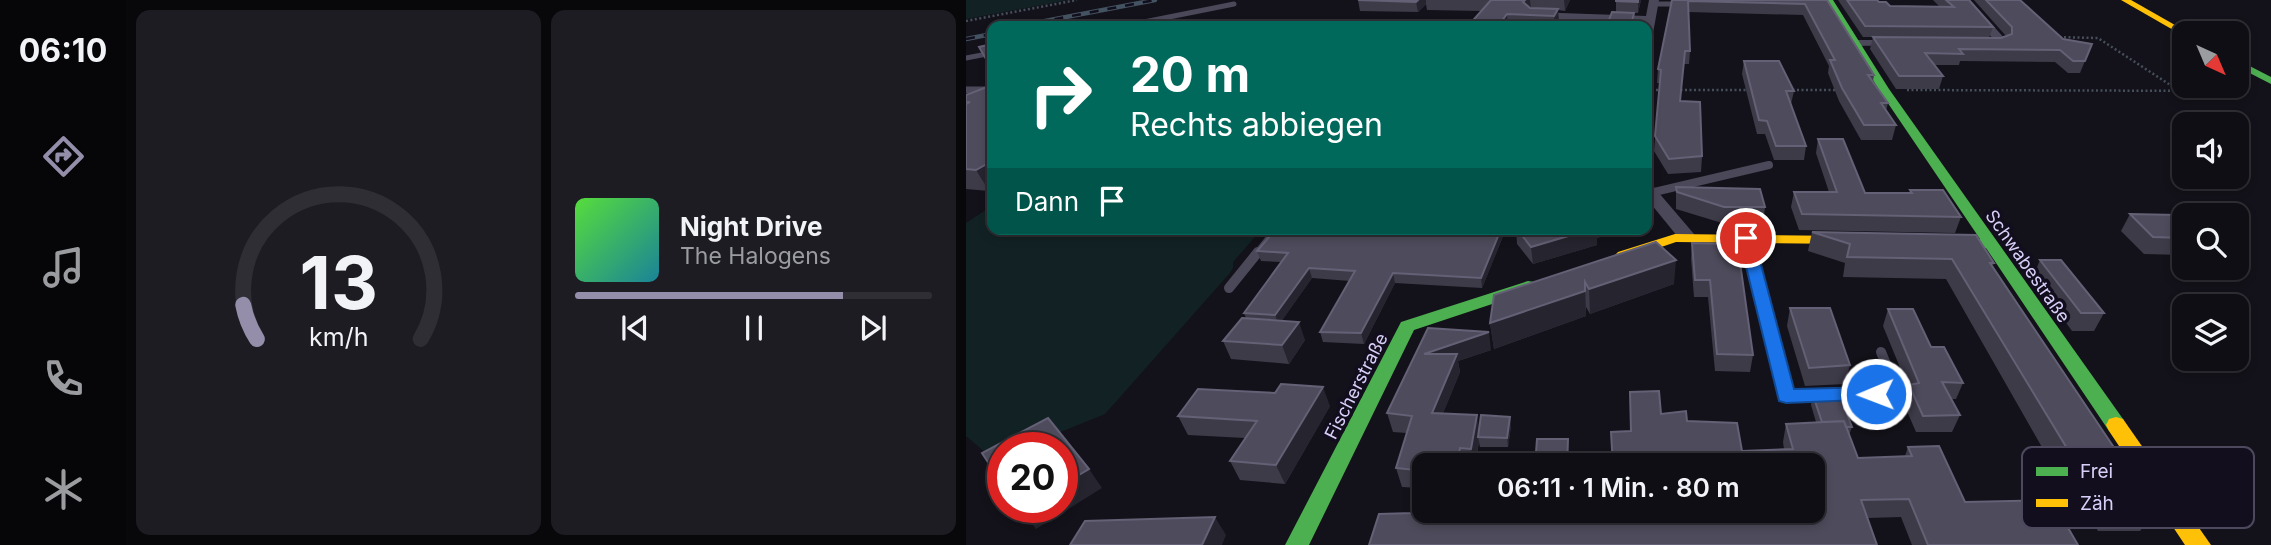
<!DOCTYPE html>
<html lang="de">
<head>
<meta charset="utf-8">
<style>
  body { margin:0; font-family:Inter,sans-serif; background:#1c1c22; color:#f1f3f6; height:100vh; display:flex; flex-direction:column; font-size:26px; white-space:nowrap }
  * { box-sizing:border-box; margin:0 }
  p { font-size:23px; color:#9b9ca0 }
  .icon { flex:none; width:38px; height:38px; fill:none; stroke:currentColor; stroke-width:2; stroke-linecap:round; stroke-linejoin:round }
  .map { position:relative; flex:1; overflow:hidden }
  .sheet { display:flex; flex-direction:column; gap:10px; padding:10px; background:#08080b; width:840px }
  .sheet>* { flex:none }
  .guide { position:absolute; left:21px; top:21px; width:665px; height:214px; border-radius:14px; box-shadow:0 4px 10px #0003,0 0 0 2px #2e2e34; background:#00695c; color:#fff; overflow:hidden }
  .needle { width:46px; rotate:136deg }
  .buttons { position:absolute; left:1206px; top:21px; display:grid; gap:14px }
  .buttons a { display:grid; place-items:center; width:77px; height:77px; border-radius:14px; background:#0e0e14; box-shadow:0 4px 10px #0003,0 0 0 2px #2e2e34; font-size:35px }
  .speed { position:absolute; left:21px; top:432px; display:flex; gap:14px; font-size:35px; font-weight:700; text-align:center }
  .speed>* { display:grid; place-content:center; width:91px; height:91px; border-radius:50%; background:#0e0e14; box-shadow:0 4px 10px #0003,0 0 0 2px #2e2e34; line-height:1 }
  .speed .limit { border:10px solid #d22; background:#fff; color:#111 }
  .pin { position:absolute; display:grid; place-items:center; width:60px; height:60px; color:#fff; margin:-30px; border:4px solid #fff; border-radius:50%; box-shadow:0 2px 7px #0007 }
  .me { position:absolute; width:77px; margin:-38px; rotate:269deg; stroke-linejoin:round; filter:drop-shadow(0 0 5px #0008) }
  .turn { display:flex; align-items:center; gap:24px; height:147px; padding:0 28px; font-size:32px }
  .turn .icon { width:91px; height:91px; stroke-width:2.5 }
  .turn b { display:block; font-size:49px; line-height:60px }
  .then { display:flex; align-items:center; height:66px; padding:0 28px; background:#0003; gap:14px; font-size:26px }
  .sheet .widget { flex:1; display:flex; flex-direction:column; justify-content:center; gap:10px; min-width:0; padding:0 24px; border-radius:14px; background:#1c1c22 }
  .sheet .dial { align-items:center; gap:0 }
  .dial svg { height:182px; overflow:visible; fill:none; stroke:#2e2e34; stroke-width:7; stroke-linecap:round; text-anchor:middle }
  .dial text { fill:#f1f3f6; stroke:none }
  .song { display:flex; align-items:center; gap:21px }
  .cover { width:84px; height:84px; border-radius:10px; background:linear-gradient(135deg,hsl(110 70% 55%),hsl(190 70% 35%)) }
  .played { height:7px; border-radius:4px; background:linear-gradient(90deg,#948eab 75%,#2e2e34 75%) }
  .keys { display:flex; justify-content:space-around; direction:ltr }
  .sheet .tiles { flex:1; display:grid; gap:10px; grid-template-columns:repeat(2,1fr) }
  .trip { position:absolute; left:446px; top:453px; width:413px; height:70px; border-radius:14px; background:#0e0e14; box-shadow:0 4px 10px #0003,0 0 0 2px #2e2e34; font-weight:600; line-height:70px; text-align:center }
  main { display:flex; flex:1; min-height:0 }
  .tabs { display:flex; flex-direction:column; width:126px; justify-content:space-around; align-items:center; background:#060608; color:#9b9ca0 }
  .tabs .icon { width:49px; height:49px }
  .tabs .current { color:#948eab }
  .tabs b { font-size:32px; color:#f1f3f6 }
  .map>svg:first-child { display:block }
</style>
</head>
<body>
<main>
<nav class="tabs">
<b>06:10</b>
<svg class="icon current" aria-label="directions" viewBox="0 0 24 24"><path d="M12 3l9 9-9 9-9-9zM9 14v-3h6M13 9l2 2-2 2"/></svg>
<svg class="icon" aria-label="music" viewBox="0 0 24 24"><path d="M9 18V5l10-2v13"/><circle cx="6" cy="18" r="3"/><circle cx="16" cy="16" r="3"/></svg>
<svg class="icon" aria-label="phone" viewBox="0 0 24 24"><path d="M5 4h4l2 5-3 2q2 4 5 5l2-3 5 2v4C11 20 4 13 5 4z"/></svg>
<svg class="icon" aria-label="climate" viewBox="0 0 24 24"><path d="M12 3v18M4 7l16 10M4 17L20 7"/></svg>
</nav>
<section class="sheet">
<div class="tiles">
<div class="widget dial"><svg viewBox="0 0 100 80">
<path d="M14 69A42 42 0 1 1 86 69"/>
<path d="M14 69A42 42 0 0 1 8 54" stroke="#948eab"/>
<text x="50" y="56" font-size="32" font-weight="700">13</text>
<text x="50" y="72" font-size="11">km/h</text>
</svg></div>
<div class="widget">
<div class="song"><i class="cover"></i><div><b>Night Drive</b><p>The Halogens</p></div></div>
<div class="played"></div>
<div class="keys"><svg class="icon" aria-label="previous" viewBox="0 0 24 24"><path d="M18 5L8 12l10 7zM5 5v14"/></svg><svg class="icon" aria-label="pause" viewBox="0 0 24 24"><path d="M8 5v14M16 5v14"/></svg><svg class="icon" aria-label="next" viewBox="0 0 24 24"><path d="M6 5l10 7-10 7zM19 5v14"/></svg></div>
</div>
</div>
</section>
<div class="map">
<svg width="1305" height="545" viewBox="0 0 1305 545">
  <rect width="100%" height="100%" fill="#13121a"/>
  <g fill="#122224">
    <path d="M0,0h102l-102,19z"/>
    <path d="M26,206v23h270l-29,33v6l-4,6 -124,140 -84,34h-18l-10,11 -27,-23v-213z"/>
  </g>
  <g fill="none" stroke-linecap="round" stroke-linejoin="round">
    <g stroke="#454e59" stroke-width="2.5" stroke-dasharray="2 2.5" stroke-linecap="butt">
      <path d="M0,21l111,-21"/>
      <path d="M1089,37l43,1 80,52"/>
      <path d="M681,90h16"/>
      <path d="M710,90h75"/>
      <path d="M822,90h50"/>
      <path d="M941,90l341,1"/>
    </g>
    <g stroke="#4a4859" stroke-width="5">
      <path d="M688,4h29"/>
      <path d="M158,26l110,-22"/>
      <path d="M0,58l26,-5"/>
    </g>
    <path stroke="#4a4859" stroke-width="7" d="M0,90h26"/>
    <g stroke="#4a4859" stroke-width="8">
      <path d="M684,193l119,-28"/>
      <path d="M780,238l4,16"/>
      <path d="M291,254l20,-25"/>
    </g>
    <g stroke="#4a4859" stroke-width="10">
      <path d="M784,252l33,132"/>
      <path d="M263,288l29,-36"/>
      <path d="M915,352l13,32"/>
    </g>
    <path stroke="#4a4859" stroke-width="13" d="M816,382l4,14 112,-2 -5,-12"/>
    <g fill="#4a4859" fill-rule="evenodd">
      <path d="M683,0h10l-7,39 -5,3 -2,-20 -113,-4 -5,-3 5,-3 114,4z"/>
      <path d="M994,0h10l36,40v4l-26,2v-4l14,-2z"/>
      <path d="M932,40l4,1v4l-44,1 -6,-3 6,-3z"/>
      <path d="M681,184l6,2 41,48 3,4 -3,4h-12l-35,-43z"/>
    </g>
    <g fill="#4caf50" fill-rule="evenodd">
      <path d="M859,0h8l56,89 234,330 3,6 -3,6 -7,2 -7,-2 -123,-183 -48,-2 -2,-3 7,-4h37l-101,-149z"/>
      <path d="M1270,59l35,18v7l-35,-18z"/>
      <path d="M562,281l6,1 2,4 -2,4 -120,40 -105,215h-24l116,-223z"/>
    </g>
    <g fill="#ffc107" fill-rule="evenodd">
      <path d="M1155,0h10l58,33 -7,2z"/>
      <path d="M709,234l171,2 7,4 -7,4 -170,-2 -53,18 -8,-5 3,-3z"/>
      <path d="M1150,417l7,2 88,126h-26l-76,-114 -3,-6 3,-6z"/>
    </g>
    <g stroke="#445361" stroke-width="4.5">
      <g id="rail">
        <path d="M53,26l136,-26"/>
        <path d="M0,39l26,-5"/>
      </g>
    </g>
    <use href="#rail" stroke="#120e1d" stroke-width="2.5" stroke-dasharray="9" stroke-linecap="butt"/>
  </g>
  <g fill="#3e3b49">
    <path d="M392,0h212l-5,11 -7,-1 1,12 -2,2 44,2 33,-2v2h-166l13,-15 -54,-1 -1,-6 -8,8 -58,-1z"/>
    <path d="M650,0h25l-3,13 -22,-1z"/>
    <path d="M706,0h155l47,75 -1,6 15,22 -2,8 10,14 -4,15h-31l-22,-39 -11,-28 1,-7 -26,-51 -115,-3 2,39 -1,13h-5l-4,37 22,55 -1,16 -33,2 -14,-23 6,-68h-3l1,-14z"/>
    <path d="M872,0h39l2,2 11,4 50,1 -7,-7h36l24,27 -4,11h12l5,-2 -32,-36h46l43,39 29,5 -12,29h-12l-13,-11 -95,-1 -1,4h-25l9,11 -4,13h-43l-26,-40 3,-12h-10z"/>
    <path d="M778,61l50,30 -3,13 15,42 -2,14h-30l-9,-26h-8l-15,-60z"/>
    <path d="M26,85v104l-3,2 -23,-2v-94z"/>
    <path d="M852,139l47,54h44l1,-3 51,27 -6,16 -156,-3 -8,-23 3,-15h35l-13,-39z"/>
    <path d="M710,187l89,20 -2,17 -41,-1 -46,-14z"/>
    <path d="M1164,214l54,24v17l-40,-1 -23,-23z"/>
    <path d="M310,229h230l-24,59 -87,-5 -31,61 -41,-2 -3,-10 30,-51 -38,-3 -30,42 23,20 -16,24 -58,-5 -8,-18 23,-23 -2,-5 37,-51 -20,-1 -4,-10z"/>
    <path d="M550,229h108l-27,9v7l-64,19 -16,-20z"/>
    <path d="M846,232l182,31 -1,3 163,244 -16,21h-42l-28,-46 -7,-1 -117,-205 -103,-2 2,-14 -37,-12z"/>
    <path d="M690,242l18,42 -84,30 -4,-7v9l-92,33 -4,-26z"/>
    <path d="M726,243l61,112 -3,17 -35,-1 -7,-74h-14l-3,-38z"/>
    <path d="M1074,260l64,53 -10,18h-22l-39,-54z"/>
    <path d="M824,308l60,57 -5,19 -40,2 -18,-60z"/>
    <path d="M922,309l43,38 32,36 -7,16h-5l9,16 -8,17h-36l-13,-30 5,-15 -25,-61z"/>
    <path d="M462,328l63,22 -33,11 2,11 -17,41 36,16 32,-3 -3,21h-28l-1,-5 -4,24h-51v45h31l-1,7 359,-7 -183,-80v-39l31,22 26,7 55,30 42,-2 -1,-7 3,-18 30,-2 -5,-17 2,-10 39,32 -3,8 9,23 47,-2 3,-9 57,55 113,43h-166l-11,-28 -34,1 -498,27 44,-32 7,-25 -18,-1 -6,-19 11,-35 -14,-1 -6,-19z"/>
    <path d="M364,406l-45,78 -45,-4 -10,-19 15,-23 -57,-3 -10,-19z"/>
  </g>
  <g fill="#26242e">
    <path d="M452,0h8v4l-8,8 -2,-10z"/>
    <path d="M559,0h5l1,9 -8,-7z"/>
    <path d="M598,0h6l-5,11z"/>
    <path d="M672,0h3l-3,13z"/>
    <path d="M592,9l1,13 -3,4h-1l-1,-10z"/>
    <path d="M668,13v13h-3z"/>
    <path d="M541,14l1,12h-10z"/>
    <path d="M26,161v28l-3,2 -13,-21z"/>
    <path d="M535,229h5l-24,59 -1,-10z"/>
    <path d="M626,229h32l-27,9v7l-64,19 -2,-17z"/>
    <path d="M710,260l-2,24 -84,30 -1,-25z"/>
    <path d="M343,268l3,10 -33,47 -4,-10z"/>
    <path d="M427,273l2,10 -31,61 -3,-11z"/>
    <path d="M619,282l1,34 -92,33 -4,-26z"/>
    <path d="M333,322l6,18 -16,24 -7,-19z"/>
    <path d="M523,332l2,18 -33,11 2,11 -24,59 -4,-18 -8,-59z"/>
    <path d="M357,387l7,19 -45,78 -9,-19z"/>
    <path d="M511,415l3,19 -2,3 1,5 -5,24 -3,-17z"/>
    <path d="M544,417l1,9 -3,21 -1,-9z"/>
    <path d="M602,439l1,27h-2z"/>
    <path d="M494,448l4,18h-7z"/>
    <path d="M123,469l13,19 -66,41 -16,-19 4,-2h38v-23z"/>
    <path d="M481,511h8l-5,25 -4,-18z"/>
    <path d="M249,517l11,18 -4,10h-20z"/>
  </g>
  <g fill="#4e4b5c" stroke="#646075" stroke-width="2">
    <path d="M392,0h60l-2,2z"/>
    <path d="M525,0h34l-2,2 7,6 28,1 -4,7 -47,-2 -9,12h-30z"/>
    <path d="M650,0h22v2l-22,-1z"/>
    <path d="M706,0h155l47,75h-6l20,28h-7l15,22h-32l-22,-37 -12,-28h5l-30,-56 -117,-3 2,50h-5l-5,50 20,1 2,54 -33,3 -14,-23 6,-66 -3,-1z"/>
    <path d="M881,0h30l2,2h7l4,4 64,1 -8,-7h23l24,27 -128,-1z"/>
    <path d="M1020,0h34l43,39 29,5 -7,17h-12l-13,-11 -101,-1 4,5 -38,-1 18,23h-44l-26,-39 128,1 11,-4v-7z"/>
    <path d="M646,12l22,1 -3,13h-87l2,-3 55,3 2,-6h6z"/>
    <path d="M26,44v19l-3,1 -10,-17z"/>
    <path d="M778,61h35l15,30h-8l20,55h-30l-9,-25 -8,-1z"/>
    <path d="M26,85v76l-16,9 -10,-1v-65l4,-2h-4v-7z"/>
    <path d="M852,139h25l22,54h47l-2,-3h33l18,27 -159,-3 -8,-22h43z"/>
    <path d="M710,187l84,2 5,18h-41l-47,-15z"/>
    <path d="M1164,214l47,1 7,6v17l-31,-1z"/>
    <path d="M310,229h225l-20,49 -88,-5 -32,60 -41,-1 35,-61 -46,-3 -34,47 -31,-2 44,-60 -31,-2z"/>
    <path d="M551,229h75l-61,18z"/>
    <path d="M846,232l164,3 18,28h-4l166,247h-43l-30,-46 -7,-1 -124,-204 -105,-2 3,-13z"/>
    <path d="M690,242l20,18 -87,29 -4,-7v9l-95,32 4,-28z"/>
    <path d="M726,243l38,1v4h8l15,107 -36,-1 -7,-74h-15z"/>
    <path d="M1074,260h21l43,53h-23z"/>
    <path d="M824,308h40l20,57 -41,3z"/>
    <path d="M922,309h25l18,38h13l19,36 -21,-1 18,33 -37,1 -14,-31 10,-2z"/>
    <path d="M276,318l57,4 -17,23 -59,-4z"/>
    <path d="M462,328l61,4 -65,22h33l-25,59 45,2 -6,34 -11,-1 -3,18h-33v5l-28,-3 16,-52 -25,-3z"/>
    <path d="M315,384l42,3 -47,78 -46,-4 27,-40 -79,-5 20,-27 77,4z"/>
    <path d="M693,391l2,23 25,-3 1,10 50,2 5,28 51,-2 -7,-25 58,-3 14,37 54,-2 -4,-9 31,-1 26,56 87,-2 26,45h-150l-19,-46 -48,1 16,45h-508l10,-31 34,-1 11,-40v38h23l-1,7 44,-1 1,-6h322v-45h-200l-2,-34 20,-1 -1,-39z"/>
    <path d="M847,395h27l12,32h-6l-2,-6 -22,1z"/>
    <path d="M515,415l29,2 -3,21 -29,-1z"/>
    <path d="M82,418l41,51 -27,16v-37h-59v37l-21,-32z"/>
    <path d="M571,439h31l-1,27h-32z"/>
    <path d="M249,517l-13,28h-132l15,-24z"/>
  </g>
  <path fill="#1a73e8" stroke="#114b97" stroke-width="2" d="M780,233l8,5 40,151 82,-2 7,2 3,5 -3,5 -97,4 -7,-2 -40,-163z"/>
  <g text-anchor="middle" dominant-baseline="central" stroke-width="7" stroke-linejoin="round" paint-order="stroke">
    <g font-size="18" fill="#d9d0f9" stroke="#120e1d">
      <text transform="translate(1062 266) rotate(55)">Schwabestraße</text>
      <text transform="translate(390 386) rotate(-63)">Fischerstraße</text>
    </g>
  </g>
  <rect x="1056" y="447" width="232" height="81" rx="10" fill="#120e1d" stroke="#4e485f" stroke-width="2"/>
  <rect x="1070" y="467" width="32" height="9" fill="#4caf50"/>
  <rect x="1070" y="499" width="32" height="8" fill="#ffc107"/>
  <g font-size="19" fill="#d9d0f9">
    <text x="1114" y="478">Frei</text>
    <text x="1114" y="510">Zäh</text>
  </g>
</svg>
<div class="buttons">
<a><svg class="needle" viewBox="-14 -14 28 28"><path d="M0-13l5 13h-10z" fill="#e53935"/><path d="M0 13l5-13h-10z" fill="#9b9ca0"/></svg></a>
<a><svg class="icon" aria-label="sound" viewBox="0 0 24 24"><path d="M4 9h4l5-4v14l-5-4H4zM17 9q2 3 0 6"/></svg></a>
<a><svg class="icon" aria-label="search" viewBox="0 0 24 24"><circle cx="10" cy="10" r="6"/><path d="M15 15l6 6"/></svg></a>
<a><svg class="icon" aria-label="layers" viewBox="0 0 24 24"><path d="M12 4l9 5-9 5-9-5zM3 14l9 5 9-5"/></svg></a>
</div>
<div class="speed"><div class="limit">20</div></div>
<div class="pin" style="left:780px;top:238px;background:#d93025"><svg class="icon" aria-label="arrive" viewBox="0 0 24 24"><path d="M6 21V4h12l-3 4 3 4H6"/></svg></div>
<svg class="me" style="left:910px;top:394px" viewBox="-20 -20 40 40"><circle r="17" fill="#1a73e8" stroke="#fff" stroke-width="3"/><path d="M0-11L8 9 0 5-8 9z" fill="#fff"/></svg>
<div class="trip">06:11 · 1 Min. · 80 m</div>
<div class="guide">
<div class="turn"><svg class="icon" aria-label="right" viewBox="0 0 24 24"><path d="M7 20v-9h11M14 6l5 5-5 5"/></svg><div><b>20 m</b>Rechts abbiegen</div></div>
<div class="then">Dann<svg class="icon" aria-label="arrive" viewBox="0 0 24 24"><path d="M6 21V4h12l-3 4 3 4H6"/></svg></div>
</div>
</div>
</main>
</body>
</html>
